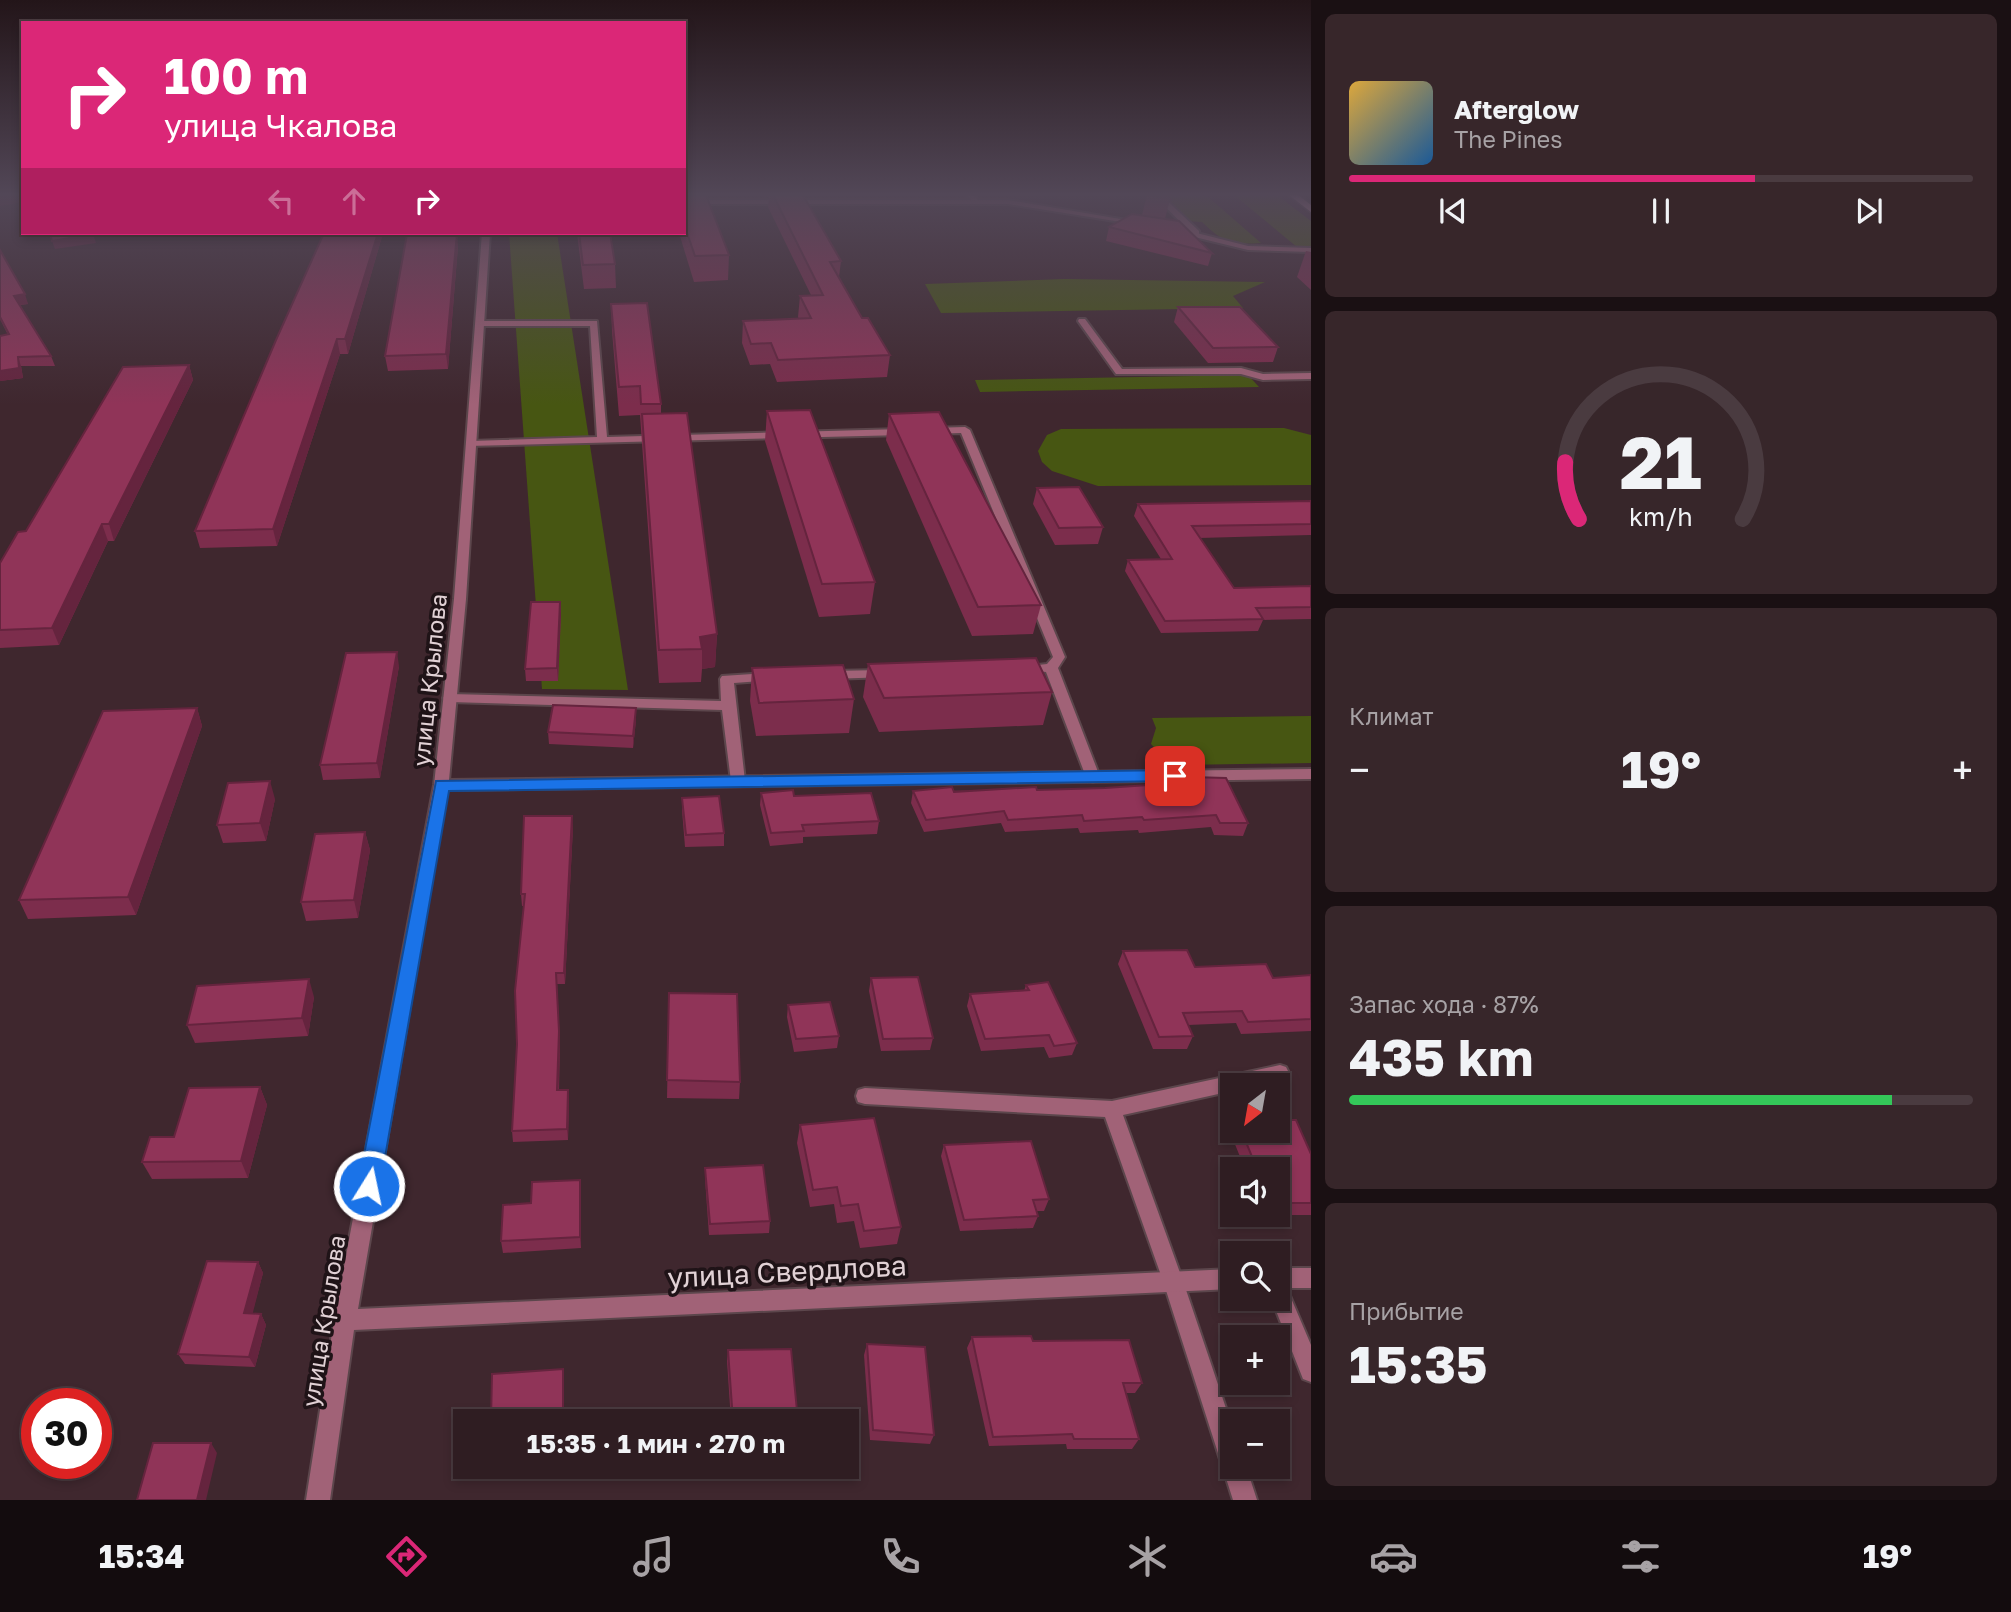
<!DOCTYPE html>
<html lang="ru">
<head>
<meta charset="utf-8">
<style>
  body { margin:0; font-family:"Golos Text",sans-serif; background:#37262a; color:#f1f3f6; height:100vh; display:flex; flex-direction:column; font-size:26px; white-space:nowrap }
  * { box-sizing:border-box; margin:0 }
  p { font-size:23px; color:#a7a2a5 }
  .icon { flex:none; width:38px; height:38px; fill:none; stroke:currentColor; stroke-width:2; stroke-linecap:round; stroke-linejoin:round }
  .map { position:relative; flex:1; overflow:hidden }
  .panel { display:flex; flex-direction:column; gap:14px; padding:14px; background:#1a1013; width:700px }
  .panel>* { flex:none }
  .hud { position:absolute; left:21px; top:21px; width:665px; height:214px; border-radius:0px; box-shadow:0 4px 10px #0003,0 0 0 2px #4a3b40; background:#db2777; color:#fff; overflow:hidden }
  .needle { width:46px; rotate:211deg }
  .tools { position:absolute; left:1220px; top:1073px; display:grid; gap:14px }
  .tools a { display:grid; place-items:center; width:70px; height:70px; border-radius:0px; background:#2f1d22; box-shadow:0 4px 10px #0003,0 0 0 2px #4a3b40; font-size:35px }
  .speed { position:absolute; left:21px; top:1388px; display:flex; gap:14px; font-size:35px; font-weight:700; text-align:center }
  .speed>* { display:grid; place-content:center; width:91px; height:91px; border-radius:50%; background:#2f1d22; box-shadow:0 4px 10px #0003,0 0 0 2px #4a3b40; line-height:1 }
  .speed .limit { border:10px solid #d22; background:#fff; color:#111 }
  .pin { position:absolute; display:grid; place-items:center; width:60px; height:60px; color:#fff; margin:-30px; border-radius:14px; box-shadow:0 4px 10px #0006 }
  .me { position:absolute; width:77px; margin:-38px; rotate:10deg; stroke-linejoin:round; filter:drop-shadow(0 0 5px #0008) }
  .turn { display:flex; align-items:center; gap:24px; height:147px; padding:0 28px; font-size:32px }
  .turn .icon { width:91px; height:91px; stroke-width:2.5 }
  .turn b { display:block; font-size:49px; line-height:60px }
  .lanes { display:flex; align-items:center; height:66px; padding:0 28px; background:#0003; justify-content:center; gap:35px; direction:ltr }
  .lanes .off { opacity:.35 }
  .big { font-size:52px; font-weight:700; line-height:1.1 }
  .panel .card { flex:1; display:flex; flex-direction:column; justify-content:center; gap:10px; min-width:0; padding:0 24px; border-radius:10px; background:#37262a }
  .panel .dial { align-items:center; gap:0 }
  .dial svg { height:182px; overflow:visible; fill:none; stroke:#4a3b40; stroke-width:7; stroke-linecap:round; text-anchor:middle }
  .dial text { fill:#f1f3f6; stroke:none }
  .song { display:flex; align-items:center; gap:21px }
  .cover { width:84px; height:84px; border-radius:10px; background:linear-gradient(135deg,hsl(40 70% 55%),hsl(210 70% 35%)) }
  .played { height:7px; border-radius:4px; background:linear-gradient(90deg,#db2777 65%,#4a3b40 65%) }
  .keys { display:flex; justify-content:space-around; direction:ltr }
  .heat { display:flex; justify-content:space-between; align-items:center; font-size:38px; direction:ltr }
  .charge { height:10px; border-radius:5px; background:linear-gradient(90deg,#34c759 87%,#4a3b40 0) }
  .trip { position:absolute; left:453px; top:1409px; width:406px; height:70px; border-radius:0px; background:#2f1d22; box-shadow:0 4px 10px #0003,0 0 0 2px #4a3b40; font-weight:700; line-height:70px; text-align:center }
  .dock { display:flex; height:112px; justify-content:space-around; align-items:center; background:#130c0e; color:#a7a2a5 }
  .dock .icon { width:49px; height:49px }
  .dock .active { color:#db2777 }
  .dock b { font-size:32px; color:#f1f3f6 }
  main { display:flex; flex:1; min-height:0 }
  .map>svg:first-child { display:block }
</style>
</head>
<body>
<main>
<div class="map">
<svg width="1311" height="1500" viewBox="0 0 1311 1500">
  <rect width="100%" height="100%" fill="#3f272e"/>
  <g fill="#475612">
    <path d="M1157,195h49l55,48c-30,2 -38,-1 -59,-21l-17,-1z"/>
    <path d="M1234,195h43l34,26v26h-14z"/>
    <path d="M509,233h48l71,457 -86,-1z"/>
    <path d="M1065,279l200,3 -32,14 10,12 -302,5 -16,-29z"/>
    <path d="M1248,375l11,12 -279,5 -5,-12z"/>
    <path d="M1284,428l27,7v50l-213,1 -46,-15 -10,-9 -4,-11 9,-16 14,-6z"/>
    <path d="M1311,716v47l-131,2 -13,-4 -16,-17 5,-16 -4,-10z"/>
  </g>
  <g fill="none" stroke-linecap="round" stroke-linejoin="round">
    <g stroke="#5c464c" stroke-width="4">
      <g id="service">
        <path d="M967,195h7l6,7 -6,1z"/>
        <path d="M1154,195h7l38,36v4h-6z"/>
        <path d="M1079,319h6l37,50 119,-1 22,6 48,-1v6l-48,1 -22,-6h-125l-38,-53z"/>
        <path d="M480,321h117l10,116 296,-8 5,3 -5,3 -436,11v-4l4,-1 126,-4 -7,-111h-113l-1,-2z"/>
        <path d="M965,427l5,3 95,227 -7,11 42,109 -2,3 -5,2 -7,-5 -40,-105 -8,-1 -1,-3 1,-3 9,-1 6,-7 -92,-224 -30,1 -5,-3 5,-3z"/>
        <path d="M883,670l5,1 2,3 -2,3 -58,2 -7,-4 7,-4z"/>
        <path d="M767,673l5,1 2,3 -2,3 -38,3 11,98 -7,5 -7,-5 -9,-71 -272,-8 -7,-4 7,-4 271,7 -1,-22 2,-3z"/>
        <path d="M1280,1065l6,2 3,6 -3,6c-18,6 -35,6 -54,6v6l-109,24 60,166 49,145v40h14l11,34h-24l-70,-219 -58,-164 -240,-13 -7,-2 -2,-6 2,-6 7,-2 247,13z"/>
        <path d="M1278,1281l7,3 26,61v37l-8,-3 -32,-81h7z"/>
      </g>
    </g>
    <g stroke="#5c464c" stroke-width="4">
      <g id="minor">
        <path d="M684,200h324l136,23 -4,2 -132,-21h-324z"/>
        <path d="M1173,227l75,19 63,2v4l-63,-2 -78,-19 -1,-2z"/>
        <path d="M482,233h8l-24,366 -17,181 862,-11v10l-864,11 -89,519 874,-40v20l-878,41 -24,170h-24l28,-180 100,-535 20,-186z"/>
        <rect x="1278" y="1268" width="33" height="20"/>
      </g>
    </g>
    <g stroke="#5c464c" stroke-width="3">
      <path id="primary" d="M1289,195h9l13,10v7z"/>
    </g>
    <use href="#service" fill="#a16277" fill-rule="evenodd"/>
    <use href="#minor" fill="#a16277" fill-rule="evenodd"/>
    <use href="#primary" fill="#f5a7c0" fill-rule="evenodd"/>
  </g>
  <g fill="#7c2d4c">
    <path d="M684,195l45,60 -1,25 -34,2 -15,-49h5z"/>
    <path d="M762,195h41l38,66 -2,16 23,41 28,37 -3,22 -110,5 -7,-18 -20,1 -8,-22 1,-22 56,-2 -1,-2 2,-21 11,-1 -43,-88 1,-10h-5z"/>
    <path d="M1147,195l23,4 -5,20 47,34 -4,13 -102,-25 3,-14 33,-12z"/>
    <path d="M383,233l-35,121h-8l-63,192 -77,2 -5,-17z"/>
    <path d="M577,233h33l5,31 1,24 -32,1z"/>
    <path d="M458,246l-10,123 -60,2 -3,-15z"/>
    <path d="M0,250l28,54 -8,1 31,51 4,10h-34l2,12 -23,3v-45l8,-1 -8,-16z"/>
    <path d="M1306,251l5,1v38l-14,-13z"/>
    <path d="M611,304l50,100v10l56,220 -2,33 -13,2 -1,13 -42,1 -19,-268 -21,1 -7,-85z"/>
    <path d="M1178,307l100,40 -5,15 -65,1 -34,-41z"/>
    <path d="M189,365l4,15 -79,161h-6l-49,104 -59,3v-85l26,-32z"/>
    <path d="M767,411l108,171 -5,32 -51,3 -54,-176z"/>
    <path d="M889,414l152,191 -8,29 -61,2 -86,-196z"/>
    <path d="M1037,488l66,39 -5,17 -43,1 -22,-41z"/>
    <path d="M1311,501v34l-112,3 35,50 77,-2v33l-48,1 -5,11 -97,2 -36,-62 3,-11 33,-1 -27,-43 4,-12z"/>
    <path d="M560,602l1,12 -3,67h-32l-1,-12z"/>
    <path d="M868,664l184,28 -9,33 -164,7 -16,-35z"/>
    <path d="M399,666l-19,112 -57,2 -3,-15z"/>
    <path d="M752,668l102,31 -5,34 -93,3 -6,-35z"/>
    <path d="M197,708l5,18 -66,189 -108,4 -9,-19z"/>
    <path d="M636,720l-3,28 -84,-4 -1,-12z"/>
    <path d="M1189,777l59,46 -5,13 -29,-1 -3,-8 -72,6 -1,-3 -58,3 -2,-5 -73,4 -4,-9 -77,9 -13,-29 2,-12 124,-1 68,-2 82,-6z"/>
    <path d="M761,793l33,3 85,25 -2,13 -74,3v6l-33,3 -10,-41z"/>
    <path d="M682,798l42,35v13l-39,1 -3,-37z"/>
    <path d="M275,799l-9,42 -43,2 -6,-18z"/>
    <path d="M573,827l-8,157h-8l3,58 -1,48h9l1,11 -1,39 -55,2 -1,-11 12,-225h-2l-1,-12z"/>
    <path d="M365,832l5,18 -12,68 -52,3 -5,-19z"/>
    <path d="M1123,951l72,16 78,11 38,-3v56l-70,3 -5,-11 -48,2 5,11 -6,13h-34l-35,-85z"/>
    <path d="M871,978l62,60 -3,12 -49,1 -12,-60z"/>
    <path d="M1026,985l51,58 -5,12 -23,3 -5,-11 -63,4 -14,-45 3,-12 54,-3z"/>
    <path d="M669,993l71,89 -1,17 -72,-1z"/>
    <path d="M314,997l-6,39 -113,7 -8,-18z"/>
    <path d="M788,1005l51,31 -2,12 -43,4 -7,-35z"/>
    <path d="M260,1087l7,18 -19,73 -96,1 -10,-17 32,-25z"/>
    <path d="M800,1125l101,102 -4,17 -37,4 -6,-27 -17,2 -3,-19 -24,3 -13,-64z"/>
    <path d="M1232,1129v1h46l33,24v61h-48l15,-1v-45h-33l-15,-37z"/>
    <path d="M944,1145l105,54 -5,12h-8l2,5 -5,12 -73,3 -19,-75z"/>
    <path d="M705,1168l65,53 -1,12 -60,2 -4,-56z"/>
    <path d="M580,1180l1,68 -78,5 -2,-12 30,-38z"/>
    <path d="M258,1262l5,11 -11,40 9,1 5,11 -11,42 -70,-3 -7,-10z"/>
    <path d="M972,1337l61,4 109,42 -7,10h-9l13,46 -7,10h-65l-1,-5 -77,2 -22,-98z"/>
    <path d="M867,1344l67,91 -4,9 -60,-4 -6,-85z"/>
    <path d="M728,1350l70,71h-67l-4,-60z"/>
  </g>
  <g fill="#65243e">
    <path d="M13,195h10v7l-23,4v-9z"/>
    <path d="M378,233h5l-35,121 -3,-15z"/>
    <path d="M457,233l1,13 -10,123 -2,-15z"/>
    <path d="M93,234l3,9 -41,6 -3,-8z"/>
    <path d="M25,294l3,10 -10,1 -4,-9z"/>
    <path d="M337,339l3,15 -63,192 -4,-17z"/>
    <path d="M18,357l3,9 2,12 -23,3v-10z"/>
    <path d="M189,365l4,15 -79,161 -5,-17z"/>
    <path d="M102,524l6,17 -49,104 -7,-17z"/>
    <path d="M560,602l1,12 -3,67 -1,-13z"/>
    <path d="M717,634l-2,33 -13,2v-20l-2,-12z"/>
    <path d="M397,652l2,14 -19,112 -3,-15z"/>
    <path d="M197,708l5,18 -66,189 -8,-18z"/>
    <path d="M636,708v12l-3,28v-12z"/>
    <path d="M270,781l5,18 -9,42 -6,-18z"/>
    <path d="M572,816l1,11 -8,157 -1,-11z"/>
    <path d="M365,832l5,18 -12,68 -4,-18z"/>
    <path d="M556,973l4,69 -2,59 -1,-11z"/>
    <path d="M309,979l5,18 -6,39 -6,-18z"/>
    <path d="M260,1087l7,18 -19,73 -7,-17z"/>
    <path d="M568,1090l1,11 -1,39 -1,-11z"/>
    <path d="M580,1180l1,12v56l-1,-11z"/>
    <path d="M258,1262l5,11 -13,51 -6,-11z"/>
    <path d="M261,1314l5,11 -11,42 -6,-10z"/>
    <path d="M563,1369l1,11v41h-1z"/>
    <path d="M211,1443l6,10 -11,47h-9z"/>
  </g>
  <g fill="#903458" stroke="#65243e" stroke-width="2">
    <path d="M0,195h13l-13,2z"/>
    <path d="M684,195h22l23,60 -34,1 -11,-32z"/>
    <path d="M773,195h30l38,66 -11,1 32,56h6l22,37 -112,5 -7,-17 -20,1 -8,-23 68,-3 -11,-22 23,-1z"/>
    <path d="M1147,195h19l4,4z"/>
    <path d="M1132,214l47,7 33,32 -103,-26z"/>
    <path d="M50,233h43v1l-41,7z"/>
    <path d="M324,233h54l-33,106h-8l-64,190 -78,2 81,-191z"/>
    <path d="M457,233l-11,121 -61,2 22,-122z"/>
    <path d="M579,233h31l5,31 -32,1z"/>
    <path d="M0,250l25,44 -11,2 37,60 -33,1 1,11 -19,3v-35l9,-2 -9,-17z"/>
    <path d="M647,303l14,101h-20l-1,-18 -21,1 -8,-83z"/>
    <path d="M1178,307h62l38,40 -65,1z"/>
    <path d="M189,365l-80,159h-7l-50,104 -52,2v-67l18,-31 8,-1 97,-164z"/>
    <path d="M810,410l65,172 -53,2 -55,-173z"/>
    <path d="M939,412l102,193 -63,2 -89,-193z"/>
    <path d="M687,413l30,221 -17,3 2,12 -43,1 -17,-236z"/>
    <path d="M1079,487l24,40 -44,1 -22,-40z"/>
    <path d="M1311,501v23l-119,2 42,62 77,-2v21l-55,1 7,11 -98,2 -37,-61 44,-1 -34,-55z"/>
    <path d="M531,602h29l-3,66 -32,1z"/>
    <path d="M397,652l-20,111 -57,2 26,-112z"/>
    <path d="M1036,658l16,34 -168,6 -16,-34z"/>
    <path d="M843,665l11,34 -95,4 -7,-35z"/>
    <path d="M553,705l83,3 -3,28 -85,-4z"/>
    <path d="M197,708l-69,189 -109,3 84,-189z"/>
    <path d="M1189,777l37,1 22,45h-28l-4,-8 -72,5 -2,-3 -58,4 -2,-6 -74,5 -4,-9 -78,9 -13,-29 39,-4 2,5 82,-5 1,3 68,-2 86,-6z"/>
    <path d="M270,781l-10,42 -43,2 11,-42z"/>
    <path d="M793,790l1,6 77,-3 8,28 -77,4 2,6 -33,2 -10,-40z"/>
    <path d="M719,796l5,37 -38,2 -4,-37z"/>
    <path d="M524,816h48l-8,157h-8l3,58 -2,59h11l-1,39 -55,2 5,-87 -2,-53 10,-97h-4z"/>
    <path d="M365,832l-11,68 -53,2 14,-68z"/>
    <path d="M1187,950l8,17 71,-3 7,14 38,-3v44l-63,3 -6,-11 -59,2 10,23 -34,1 -36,-86z"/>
    <path d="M918,977l15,61 -50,1 -12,-61z"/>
    <path d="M309,979l-7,39 -115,7 10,-39z"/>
    <path d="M1048,982l29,61 -23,3 -5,-11 -64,4 -15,-45 59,-4 -3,-5z"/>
    <path d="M669,993l68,1 3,88 -73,-2z"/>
    <path d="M830,1002l9,34 -43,3 -8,-34z"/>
    <path d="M260,1087l-19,74 -99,1 8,-25h24l15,-49z"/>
    <path d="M874,1118l27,109 -37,4 -6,-27 -17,2 -4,-19 -24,3 -13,-65z"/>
    <path d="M1278,1120h18l15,34v49h-33v-34h-21l-16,-39h37z"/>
    <path d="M1031,1141l18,58 -16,1 5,16 -74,4 -20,-75z"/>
    <path d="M763,1165l7,56 -60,3 -5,-56z"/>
    <path d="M580,1180v57l-79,4 2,-36 28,-2 1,-21z"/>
    <path d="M207,1261l51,1 -14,51 17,1 -12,43 -71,-3z"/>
    <path d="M1031,1336l2,5 96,-1 13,43h-19l16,56h-65l-2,-5 -79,3 -21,-100z"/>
    <path d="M867,1344l58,3 9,88 -61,-5z"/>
    <path d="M791,1349l7,72h-65l-5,-71z"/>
    <path d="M563,1369v51l-19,1h-53l1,-47z"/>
    <path d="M153,1443h58l-14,57h-60z"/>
  </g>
  <linearGradient id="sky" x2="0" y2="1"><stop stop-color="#231519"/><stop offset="0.48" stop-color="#524757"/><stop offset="1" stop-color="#524757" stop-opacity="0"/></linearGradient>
  <rect width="1311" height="405" fill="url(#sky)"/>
  <path fill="#1a73e8" stroke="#114b97" stroke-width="2" d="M1175,770l8,6 -8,5 -726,10 -69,395 -3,8 -8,3 -8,-3 -3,-8 78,-405z"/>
  <g text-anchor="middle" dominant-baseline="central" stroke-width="7" stroke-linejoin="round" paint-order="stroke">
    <g font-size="23" fill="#e1d1d5" stroke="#1f1317">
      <text transform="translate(429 680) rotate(-84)">улица Крылова</text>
      <text transform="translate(323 1321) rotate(-81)">улица Крылова</text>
    </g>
    <g font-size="28" fill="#e1d1d5" stroke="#1f1317">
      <text transform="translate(787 1271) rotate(-3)">улица Свердлова</text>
    </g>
  </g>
</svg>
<div class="tools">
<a><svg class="needle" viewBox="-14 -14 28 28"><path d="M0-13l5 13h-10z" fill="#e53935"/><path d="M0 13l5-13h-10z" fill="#a7a2a5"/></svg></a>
<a><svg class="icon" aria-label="sound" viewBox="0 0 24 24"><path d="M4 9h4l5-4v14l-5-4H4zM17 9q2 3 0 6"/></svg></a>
<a><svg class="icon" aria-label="search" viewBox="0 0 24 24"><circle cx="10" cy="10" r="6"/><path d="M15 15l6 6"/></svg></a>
<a>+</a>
<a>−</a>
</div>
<div class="speed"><div class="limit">30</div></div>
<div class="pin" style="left:1175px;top:776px;background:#d93025"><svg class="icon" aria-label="arrive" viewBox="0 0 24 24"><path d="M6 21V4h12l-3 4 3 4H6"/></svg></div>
<svg class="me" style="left:369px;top:1186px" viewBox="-20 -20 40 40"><circle r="17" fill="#1a73e8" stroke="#fff" stroke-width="3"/><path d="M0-11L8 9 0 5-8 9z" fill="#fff"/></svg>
<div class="trip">15:35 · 1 мин · 270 m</div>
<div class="hud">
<div class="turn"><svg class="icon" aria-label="right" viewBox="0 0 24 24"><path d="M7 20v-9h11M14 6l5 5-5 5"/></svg><div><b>100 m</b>улица Чкалова</div></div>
<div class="lanes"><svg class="icon off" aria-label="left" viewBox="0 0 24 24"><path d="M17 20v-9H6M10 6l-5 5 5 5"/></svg><svg class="icon off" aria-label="ahead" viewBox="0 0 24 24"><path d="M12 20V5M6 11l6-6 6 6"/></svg><svg class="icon" aria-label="right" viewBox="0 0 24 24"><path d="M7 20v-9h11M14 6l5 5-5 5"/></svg></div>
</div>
</div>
<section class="panel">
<div class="card">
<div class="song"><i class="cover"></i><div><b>Afterglow</b><p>The Pines</p></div></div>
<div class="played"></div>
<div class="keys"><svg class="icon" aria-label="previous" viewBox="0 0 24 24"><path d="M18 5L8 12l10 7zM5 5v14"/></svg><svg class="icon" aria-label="pause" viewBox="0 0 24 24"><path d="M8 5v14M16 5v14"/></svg><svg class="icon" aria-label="next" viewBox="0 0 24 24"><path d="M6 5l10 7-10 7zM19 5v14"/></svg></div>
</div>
<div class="card dial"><svg viewBox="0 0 100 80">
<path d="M14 69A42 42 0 1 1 86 69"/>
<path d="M14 69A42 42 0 0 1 8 44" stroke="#db2777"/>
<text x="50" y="56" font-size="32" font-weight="700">21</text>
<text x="50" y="72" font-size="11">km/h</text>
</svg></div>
<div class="card"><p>Климат</p>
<div class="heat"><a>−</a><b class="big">19°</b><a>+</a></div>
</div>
<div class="card"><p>Запас хода · 87%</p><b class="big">435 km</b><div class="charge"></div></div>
<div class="card"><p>Прибытие</p><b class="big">15:35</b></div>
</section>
</main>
<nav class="dock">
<b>15:34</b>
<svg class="icon active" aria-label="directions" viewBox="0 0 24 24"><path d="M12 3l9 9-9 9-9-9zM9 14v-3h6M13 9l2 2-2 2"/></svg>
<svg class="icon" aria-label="music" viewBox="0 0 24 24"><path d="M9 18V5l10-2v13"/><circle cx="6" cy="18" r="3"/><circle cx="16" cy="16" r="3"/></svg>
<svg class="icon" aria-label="phone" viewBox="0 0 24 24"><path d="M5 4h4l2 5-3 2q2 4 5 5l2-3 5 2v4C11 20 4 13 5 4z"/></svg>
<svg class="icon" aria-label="climate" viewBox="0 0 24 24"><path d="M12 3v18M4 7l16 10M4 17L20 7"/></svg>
<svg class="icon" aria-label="car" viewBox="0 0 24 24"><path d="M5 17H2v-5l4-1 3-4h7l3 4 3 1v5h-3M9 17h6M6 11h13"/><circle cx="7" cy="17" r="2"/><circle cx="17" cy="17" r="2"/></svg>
<svg class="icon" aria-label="filters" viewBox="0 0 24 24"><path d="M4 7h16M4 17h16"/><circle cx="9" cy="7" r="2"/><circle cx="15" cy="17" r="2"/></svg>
<b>19°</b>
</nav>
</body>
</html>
